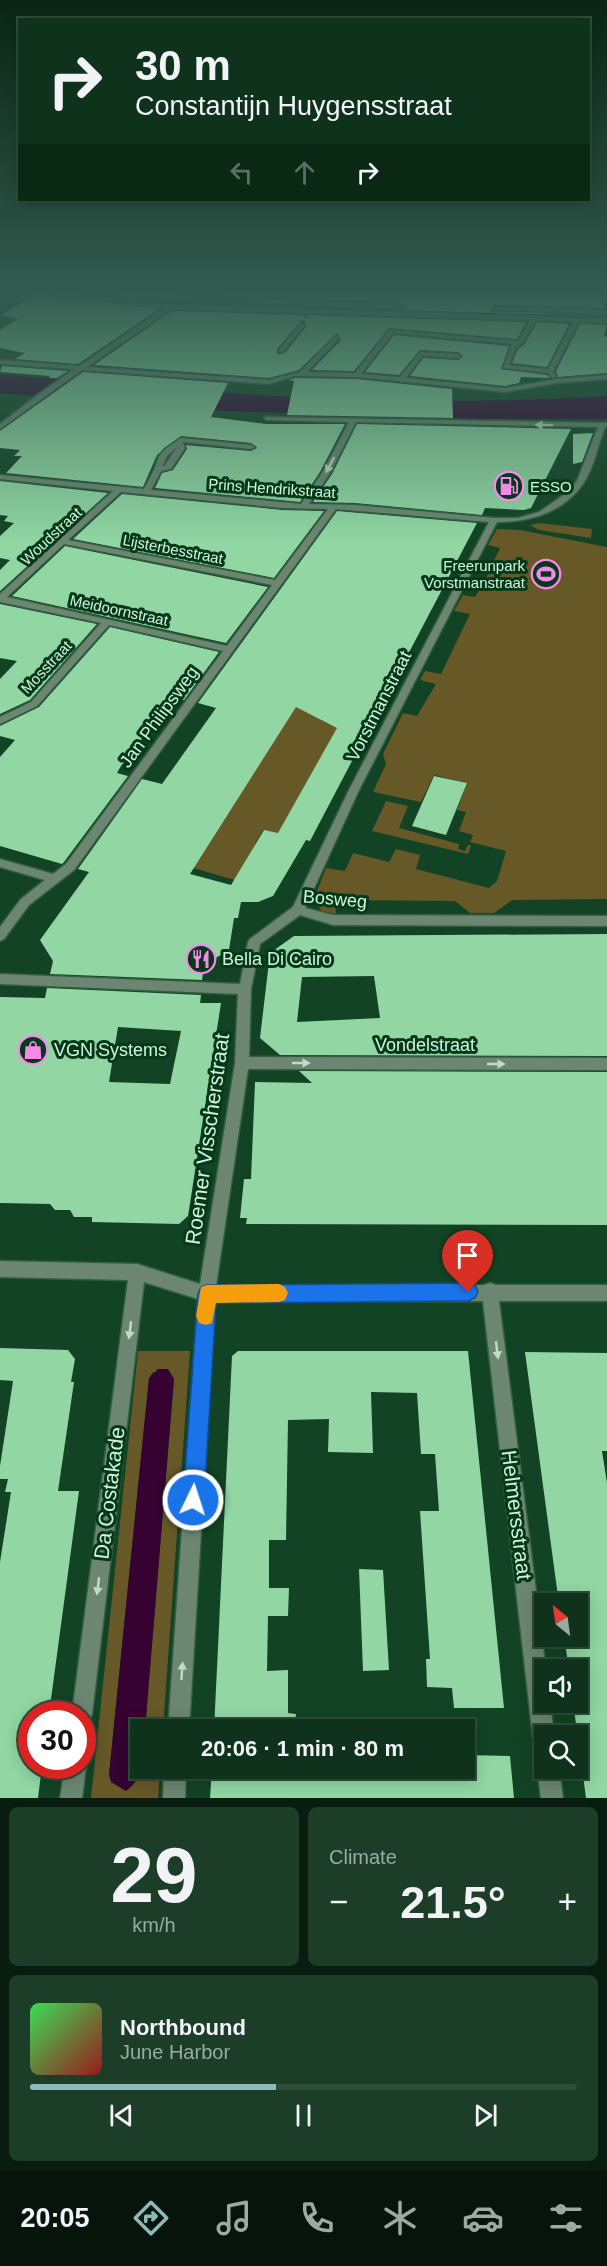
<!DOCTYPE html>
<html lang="en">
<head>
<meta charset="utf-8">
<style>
  body { margin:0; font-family:Helvetica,sans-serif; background:#1c3e28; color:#f1f3f6; height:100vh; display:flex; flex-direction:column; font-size:22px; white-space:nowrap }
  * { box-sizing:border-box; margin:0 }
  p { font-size:20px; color:#9baaa3 }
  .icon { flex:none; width:33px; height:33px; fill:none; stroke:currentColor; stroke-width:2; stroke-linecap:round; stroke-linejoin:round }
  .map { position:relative; height:1798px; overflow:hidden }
  .panel { display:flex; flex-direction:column; gap:9px; padding:9px; background:#081c0f; flex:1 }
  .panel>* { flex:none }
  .top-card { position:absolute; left:18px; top:18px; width:572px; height:183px; border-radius:0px; box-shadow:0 3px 15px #0003,0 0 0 2px #2e4d3a; background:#0e321b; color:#f1f3f6; overflow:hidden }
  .needle { width:39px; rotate:331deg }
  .fabs { position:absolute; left:534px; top:1593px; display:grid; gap:12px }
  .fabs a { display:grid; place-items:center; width:54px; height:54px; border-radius:0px; background:#0e321b; box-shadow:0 3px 15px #0003,0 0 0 2px #2e4d3a; font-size:30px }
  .speed { position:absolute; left:18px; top:1701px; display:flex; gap:12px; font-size:30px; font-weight:700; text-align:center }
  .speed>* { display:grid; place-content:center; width:78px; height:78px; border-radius:50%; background:#0e321b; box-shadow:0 3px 15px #0003,0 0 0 2px #2e4d3a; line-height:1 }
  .speed .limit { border:9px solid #d22; background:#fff; color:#111 }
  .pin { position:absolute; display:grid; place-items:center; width:51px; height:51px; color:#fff; margin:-62px -26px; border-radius:50% 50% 50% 0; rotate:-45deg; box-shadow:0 0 6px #0007 }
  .pin .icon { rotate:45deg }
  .me { position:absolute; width:66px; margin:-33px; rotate:4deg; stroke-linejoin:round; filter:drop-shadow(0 0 4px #0008) }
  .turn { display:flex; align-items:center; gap:21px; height:126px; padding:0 18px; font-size:27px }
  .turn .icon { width:78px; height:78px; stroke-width:2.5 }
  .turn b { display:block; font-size:42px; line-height:51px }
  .lanes { display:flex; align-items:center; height:57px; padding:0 18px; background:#0003; justify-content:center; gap:30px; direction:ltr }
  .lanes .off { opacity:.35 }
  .big { font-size:45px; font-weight:700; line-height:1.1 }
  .panel .card { flex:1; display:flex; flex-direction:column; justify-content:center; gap:9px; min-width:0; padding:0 21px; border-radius:9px; background:#1c3e28 }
  .panel .dial { align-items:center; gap:0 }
  .dial b { font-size:78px; line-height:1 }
  .song { display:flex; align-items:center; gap:18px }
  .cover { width:72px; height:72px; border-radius:9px; background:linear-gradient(135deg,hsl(130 70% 55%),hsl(0 70% 35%)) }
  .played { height:6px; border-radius:3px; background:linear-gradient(90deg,#8bbbb9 45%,#2e4d3a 45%) }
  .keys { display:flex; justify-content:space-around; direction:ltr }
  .heat { display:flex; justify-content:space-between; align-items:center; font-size:33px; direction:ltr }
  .panel .tiles { flex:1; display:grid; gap:9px; grid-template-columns:1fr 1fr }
  .card:last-child { grid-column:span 2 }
  .trip { position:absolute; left:130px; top:1719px; width:345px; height:60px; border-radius:0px; background:#0e321b; box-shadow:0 3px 15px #0003,0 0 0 2px #2e4d3a; font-weight:700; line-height:60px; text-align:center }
  .tabs { display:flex; height:96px; justify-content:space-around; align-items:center; background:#06140b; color:#9baaa3 }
  .tabs .icon { width:42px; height:42px }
  .tabs .on { color:#8bbbb9 }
  .tabs b { font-size:27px; color:#f1f3f6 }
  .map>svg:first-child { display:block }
</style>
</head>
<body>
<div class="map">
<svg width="607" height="1798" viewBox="0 0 607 1798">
  <rect width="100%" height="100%" fill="#124324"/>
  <g fill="#675827">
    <path d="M540,523l52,6 -1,9 -52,-8 -9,-5z"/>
    <path d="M451,524l-172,310 -16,-4 -28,50 -42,-12 113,-181z"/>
    <path d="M497,529l23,1 87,17v352l-95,1 -18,13h-24l-15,-12 -120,-1 1,14 -14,-3 -9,-10 13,-33 19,3 8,-18 36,9 7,-13 24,6 -4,14 73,19 8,-7 9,-30 -36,-9 3,-7 -14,-4 7,-19 -9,-2 10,-27 -33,-8 -13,27 -48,-10 13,-28 -3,-10 20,-41 14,3 19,-32 -16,-4 5,-9 16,3 29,-60 -16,-3 9,-16 12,2 14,-24 -14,-4 4,-4 12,2 9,-19 -12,-3z"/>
    <path d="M386,801l22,5 -9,22 60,16 -1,5 7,2 3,-6h3l-3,9 -96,-23z"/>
    <path d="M138,1351h52l-27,378h-18l29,-350 -21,-7 -4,6 -40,397 31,1 2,-7h18l-2,29h-67z"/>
  </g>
  <g fill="#350231">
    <path d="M0,374l59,5 -5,4 8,2 11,-7c176,21 357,29 534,18v23h-125l-262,-8 -173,-13h-4l7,-6 -7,-1 -9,5 -34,-3z"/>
    <path d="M158,1369h10l6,10 -29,350 -4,1c0,24 6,46 -15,61l-15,-9 -2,-7 40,-397z"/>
  </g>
  <g fill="#91d6a3" fill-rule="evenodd">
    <path d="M151,291h456v8l-4,9 -109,-3 -4,5 109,6 -195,-6 3,-4 -5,-3z"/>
    <path d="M34,294l125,15 -81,55 -63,-5 10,-6 -25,-5v-18l18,-11 -16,-4z"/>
    <path d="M172,311l354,11 -9,17 -128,-11 -35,43 -42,-1 29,-30 -4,-7 -38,37 -30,8 -175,-13zM299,323l7,2v2l-21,26 -8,1v-5z"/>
    <path d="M537,322l32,2 -22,43 -35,-4 6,-14 6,-4z"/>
    <path d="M580,324l26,1 -2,11 3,1v36l-49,4 -2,-6z"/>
    <path d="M394,335l115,11 -8,23 46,6 3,3 -29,-1 -2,6 -14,3 -95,-10 13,-18 35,2 5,-3 -5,-5 -38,-2 -21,25 -34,-3z"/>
    <path d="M2,366l66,5 -11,7h-8l1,-2 -50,-4z"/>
    <path d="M83,372l145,11 -17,34 55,7h79l-25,48 -20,30 -145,-14 7,-15 11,-3 14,-21 -1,-4 65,6 6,-3 -6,-5 -70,-7 -24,19 -14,32 -137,-14 16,-17h-8l6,-6 -20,-2v-17z"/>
    <path d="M295,378l62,1 95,10 1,29 -166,-3 7,-34 -6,-1z"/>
    <path d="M357,424l171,4 43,1 -40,79 -7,2 -39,-2 -3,7 -127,-12 -42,-1 19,-28z"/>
    <path d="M593,433l-11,29 -9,2v-30z"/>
    <path d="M0,481l108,12 -108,98v-21l10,-10 -10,-2v-22l14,-13 -10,-2 4,-5 -8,-1z"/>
    <path d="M122,494l161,16 41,1 -50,67 -201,-39z"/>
    <path d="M337,511l140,12 -167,318 -4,-1 -33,56 -15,6h-17l-3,16h-4l-5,32 -25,15 -2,15 -152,-6 3,-13 -13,-21 49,-68 -11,-3 64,-90 20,5 54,-76 -18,-5zM296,707l41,21 -59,105 -14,-3 -33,55 -41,-11z"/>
    <path d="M65,546l203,41 -42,56 -214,-47z"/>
    <path d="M0,604l97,20 -67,76 -30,14v-35l17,-18 -17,-3z"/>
    <path d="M110,627l109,25 -35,48 -10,-3 -53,69 -4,7 11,3 -64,86 -2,2 -62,-18v-89l15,-17 -15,-4v-10l39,-19z"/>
    <path d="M434,776l33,7 -21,52 -34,-9z"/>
    <path d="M607,934v122l-327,-1 -20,-17 10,-85 24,-17zM374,976l6,42 -83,4 5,-45z"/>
    <path d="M47,988l154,7 -1,8h21l-33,213 -9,8 -87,-2v-5h-18l-4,-7h-15l-5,-6 -50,-1v-206l45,1zM118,1027l63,4 -11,53 -61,-2z"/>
    <path d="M299,1071l308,1v153l-361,-1 1,-6h-7l4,-39h7l4,-97 57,1z"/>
    <path d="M0,1348l68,2 7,9 -4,23h3l-16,109h21l-30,223h-17v52h10l-4,32h-38v-236l11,-70h-6l3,-13h-8v-13l13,-85 -13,-1z"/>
    <path d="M238,1351h230l36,357h-50l-2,-20 -25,-1 -1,-28h4l-10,-148h19l-4,-57h-14l-4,-61 -46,-1 2,61 -45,-1 1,-33 -41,1 -2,120h-17v48h20l-1,28h-20l-1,55 21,-1v43l8,1 -1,11 40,1v4h-121l18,-374z"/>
    <path d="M525,1352l82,1v98h-5l5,32v315h-21l-13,-96h5v-32h-9l-5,-34h14v-32h-19z"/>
    <path d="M359,1569l24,1 6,100 -26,1z"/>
    <path d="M465,1755l45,1 4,42h-304l2,-30h253z"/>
  </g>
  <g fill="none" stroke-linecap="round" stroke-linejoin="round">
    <path stroke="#2f5d3f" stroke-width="6" stroke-dasharray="6 3" stroke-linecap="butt" d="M301,326l6,-13"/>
    <g stroke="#315f41" stroke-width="3">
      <g id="street">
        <path d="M26,291h20l123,14 4,-2 2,2 432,14v4l-28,-1 -26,49 3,5 -3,2 -5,-5 -45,-5 9,-24 -119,-11 -32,41 39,3 20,-25 38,2 3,2 -3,2 -36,-2 -16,22 99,10 52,-9 50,-4v4l-50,4 -52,9 -148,-15 -62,-1 -26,8 -187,-14 -82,59v-5l36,-28 38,-27 -74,-5v-4l79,6 86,-58zM171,309l359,11 -12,21 -129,-11 -34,43 -48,-1 32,-34 -2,-3 -37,37 -31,8 -182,-13zM536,320l37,2 -25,47 -39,-4 7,-18 6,-3z"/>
        <path d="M96,291l306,14 3,2 -3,2 -262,-11z"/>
        <path d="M494,307l113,3v4l-115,-4z"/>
        <path d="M299,325l5,1 -21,26h-4v-2z"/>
        <path d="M265,417l342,6v4h-2c-7,18 -11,41 -22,57 -21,29 -53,38 -86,38l-138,268 -54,118 28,7 274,1v10l-274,-1 -33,-10 -40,29 -9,45 -2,68 358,1v12l-359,-1 -32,217 268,-1 6,-2 6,2h111v16h-108l47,369 -2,32h6l4,34h-10v13l-7,-4 -4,-7 -50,-437 -268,1 -26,428h-21l30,-431 -54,-17 -52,432 -3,7 -7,3v-10h-10l56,-434 -128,-3v-16l137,3 63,20 35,-221 3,-69 -238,-10v-10l240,10 8,-42 2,-3 43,-32 56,-117 140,-268 -153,-13 -262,361 -45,35 -25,34 -4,2v-14l21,-28 24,-19 -45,-13v-8l53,15 13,-10 157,-213 -114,-26 -72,81 -37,18v-7l31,-15 70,-79 -101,-21v-8l113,-103 -113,-12v-4l144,14 10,-19 5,-14 6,-7 16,-11 70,7 4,2 -4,2 -68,-7 2,6 -14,21 -10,2 -10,19 150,14 21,-31 27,-51 -82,-2 -2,-1zM356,422l242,5 -21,54 -12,13 -26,18 -21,6h-24l-139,-13 -46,-1 21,-31zM177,447l-12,18 -3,2 5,-11zM121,492l162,16 45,1 -53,71 -207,-40zM64,544l208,41 -45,61 -220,-49z"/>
        <path d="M82,1758l4,8 -4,32h-22l5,-32h17z"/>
        <path d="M544,1759v9h15l4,30h-22l-4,-30 3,-8z"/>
        <path d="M164,1768h22l-1,30h-22z"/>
      </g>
    </g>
    <use href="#street" fill="#6c8672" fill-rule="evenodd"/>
  </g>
  <defs><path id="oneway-solid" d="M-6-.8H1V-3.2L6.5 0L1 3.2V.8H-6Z" transform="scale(1.5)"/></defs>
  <g fill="#beddc5">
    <use href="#oneway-solid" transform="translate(544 425) rotate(-179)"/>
    <use href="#oneway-solid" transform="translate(330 465) rotate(118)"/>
    <use href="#oneway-solid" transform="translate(301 1063)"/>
    <use href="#oneway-solid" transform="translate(496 1064)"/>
    <use href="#oneway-solid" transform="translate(130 1330) rotate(97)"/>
    <use href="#oneway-solid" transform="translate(497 1350) rotate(83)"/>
    <use href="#oneway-solid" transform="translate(98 1586) rotate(97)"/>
    <use href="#oneway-solid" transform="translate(182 1671) rotate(-86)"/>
  </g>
  <linearGradient id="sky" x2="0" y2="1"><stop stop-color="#0a2514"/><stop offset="0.54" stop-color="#335b50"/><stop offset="1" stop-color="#335b50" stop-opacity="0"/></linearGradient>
  <rect width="607" height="543" fill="url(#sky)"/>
  <path fill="#1a73e8" stroke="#114b97" stroke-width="1.5" d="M468,1283l7,2 3,7 -3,6 -7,3 -252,2 -12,197 -3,8 -8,3 -7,-3 -3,-8 15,-206 3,-7 6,-2z"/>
  <path fill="#f59e0b" d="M279,1284l6,3 3,6 -3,7 -6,2 -63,1 -4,20 -6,2 -7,-2 -3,-7 5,-29 6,-2z"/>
  <defs>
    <g id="fuel-ring" transform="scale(1.5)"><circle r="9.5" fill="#04391a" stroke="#f888ea" stroke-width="1.5"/><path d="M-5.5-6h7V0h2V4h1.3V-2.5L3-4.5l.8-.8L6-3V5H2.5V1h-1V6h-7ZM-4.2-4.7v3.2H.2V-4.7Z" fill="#f888ea"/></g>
    <g id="stadium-ring" transform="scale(1.5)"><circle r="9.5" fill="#04391a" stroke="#f888ea" stroke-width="1.5"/><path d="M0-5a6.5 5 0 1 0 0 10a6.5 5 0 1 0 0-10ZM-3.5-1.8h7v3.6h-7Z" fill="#f888ea"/></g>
    <g id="restaurant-ring" transform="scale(1.5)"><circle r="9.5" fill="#04391a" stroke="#f888ea" stroke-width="1.5"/><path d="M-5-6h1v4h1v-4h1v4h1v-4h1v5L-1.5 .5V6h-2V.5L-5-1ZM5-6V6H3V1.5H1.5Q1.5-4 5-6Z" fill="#f888ea"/></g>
    <g id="shop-ring" transform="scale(1.5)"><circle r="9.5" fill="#04391a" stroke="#f888ea" stroke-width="1.5"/><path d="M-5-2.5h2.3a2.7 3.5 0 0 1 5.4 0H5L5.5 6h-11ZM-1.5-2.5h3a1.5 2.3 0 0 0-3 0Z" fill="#f888ea"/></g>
  </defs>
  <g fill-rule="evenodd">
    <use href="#fuel-ring" x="509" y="486"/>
    <use href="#stadium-ring" x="546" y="574"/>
    <use href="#restaurant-ring" x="201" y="959"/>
    <use href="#shop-ring" x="33" y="1050"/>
  </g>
  <g text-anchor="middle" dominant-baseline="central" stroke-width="6" stroke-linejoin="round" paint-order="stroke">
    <g font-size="15" fill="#d3f3da" stroke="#04391a" text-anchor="start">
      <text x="530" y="486">ESSO</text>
      <text x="525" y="565" text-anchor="end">Freerunpark<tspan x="525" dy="17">Vorstmanstraat</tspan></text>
    </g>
    <g font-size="15" fill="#d3f3da" stroke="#04391a">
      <text transform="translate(272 488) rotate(4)">Prins Hendrikstraat</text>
      <text transform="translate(51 536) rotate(-43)">Woudstraat</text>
      <text transform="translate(173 549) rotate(11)">Lijsterbesstraat</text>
      <text transform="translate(119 610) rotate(12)">Meidoornstraat</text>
      <text transform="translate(46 667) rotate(-47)">Mosstraat</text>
    </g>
    <g font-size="18" fill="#d3f3da" stroke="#04391a">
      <text transform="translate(379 706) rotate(-63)">Vorstmanstraat</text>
      <text transform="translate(159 717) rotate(-54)">Jan Philipsweg</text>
      <text transform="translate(335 899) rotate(5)">Bosweg</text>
      <text x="425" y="1045">Vondelstraat</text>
    </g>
    <g font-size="18" fill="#d3f3da" stroke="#04391a" text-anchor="start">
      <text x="222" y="959">Bella Di Cairo</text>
      <text x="54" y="1050">VGN Systems</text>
    </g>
    <g font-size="21" fill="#d3f3da" stroke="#04391a">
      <text transform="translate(207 1139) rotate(-82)">Roemer Visscherstraat</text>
      <text transform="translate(109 1493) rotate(-83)">Da Costakade</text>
      <text transform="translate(517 1515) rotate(83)">Helmersstraat</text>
    </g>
  </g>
</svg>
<div class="fabs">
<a><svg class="needle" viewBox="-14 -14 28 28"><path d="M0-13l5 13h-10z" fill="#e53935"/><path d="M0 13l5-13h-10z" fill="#9baaa3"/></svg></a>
<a><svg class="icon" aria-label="sound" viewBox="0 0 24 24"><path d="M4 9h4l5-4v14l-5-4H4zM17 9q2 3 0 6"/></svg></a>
<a><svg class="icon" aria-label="search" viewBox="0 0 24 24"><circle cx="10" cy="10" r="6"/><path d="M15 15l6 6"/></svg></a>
</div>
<div class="speed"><div class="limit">30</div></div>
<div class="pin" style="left:468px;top:1292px;background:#d93025"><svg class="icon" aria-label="arrive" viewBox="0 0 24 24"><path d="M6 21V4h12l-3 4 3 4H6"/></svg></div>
<svg class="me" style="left:193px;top:1500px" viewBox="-20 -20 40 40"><circle r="17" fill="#1a73e8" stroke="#fff" stroke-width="3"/><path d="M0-11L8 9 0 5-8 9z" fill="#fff"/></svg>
<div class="trip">20:06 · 1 min · 80 m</div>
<div class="top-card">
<div class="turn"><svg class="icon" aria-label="right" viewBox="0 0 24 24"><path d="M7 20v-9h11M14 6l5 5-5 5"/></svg><div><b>30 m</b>Constantijn Huygensstraat</div></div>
<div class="lanes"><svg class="icon off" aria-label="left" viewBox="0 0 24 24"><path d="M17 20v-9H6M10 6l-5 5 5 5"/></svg><svg class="icon off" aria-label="ahead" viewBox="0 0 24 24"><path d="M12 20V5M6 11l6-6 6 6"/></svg><svg class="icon" aria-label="right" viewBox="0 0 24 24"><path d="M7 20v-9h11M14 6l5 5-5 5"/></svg></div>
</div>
</div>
<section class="panel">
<div class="tiles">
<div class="card dial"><b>29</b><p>km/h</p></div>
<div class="card"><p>Climate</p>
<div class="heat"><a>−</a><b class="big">21.5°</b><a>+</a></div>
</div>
<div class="card">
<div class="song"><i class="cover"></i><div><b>Northbound</b><p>June Harbor</p></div></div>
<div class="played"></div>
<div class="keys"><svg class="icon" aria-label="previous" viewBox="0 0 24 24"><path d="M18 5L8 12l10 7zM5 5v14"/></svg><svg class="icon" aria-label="pause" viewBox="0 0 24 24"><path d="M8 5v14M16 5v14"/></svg><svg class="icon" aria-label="next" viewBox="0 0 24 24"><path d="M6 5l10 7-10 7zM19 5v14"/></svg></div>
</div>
</div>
</section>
<nav class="tabs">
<b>20:05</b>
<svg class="icon on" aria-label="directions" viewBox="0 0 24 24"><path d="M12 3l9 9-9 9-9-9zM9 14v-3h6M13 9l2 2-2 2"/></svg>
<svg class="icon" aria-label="music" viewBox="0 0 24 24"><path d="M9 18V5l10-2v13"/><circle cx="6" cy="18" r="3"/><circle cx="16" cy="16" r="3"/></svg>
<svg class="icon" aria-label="phone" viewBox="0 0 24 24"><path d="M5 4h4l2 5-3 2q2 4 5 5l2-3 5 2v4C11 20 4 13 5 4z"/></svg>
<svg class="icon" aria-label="climate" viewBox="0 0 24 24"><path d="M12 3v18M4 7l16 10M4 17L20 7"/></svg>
<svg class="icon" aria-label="car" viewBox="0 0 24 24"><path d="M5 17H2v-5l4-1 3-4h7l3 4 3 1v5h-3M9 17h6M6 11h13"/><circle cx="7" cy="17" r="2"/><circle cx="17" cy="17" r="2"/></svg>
<svg class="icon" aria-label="filters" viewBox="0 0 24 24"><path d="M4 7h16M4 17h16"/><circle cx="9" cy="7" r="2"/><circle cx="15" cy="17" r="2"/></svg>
</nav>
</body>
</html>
